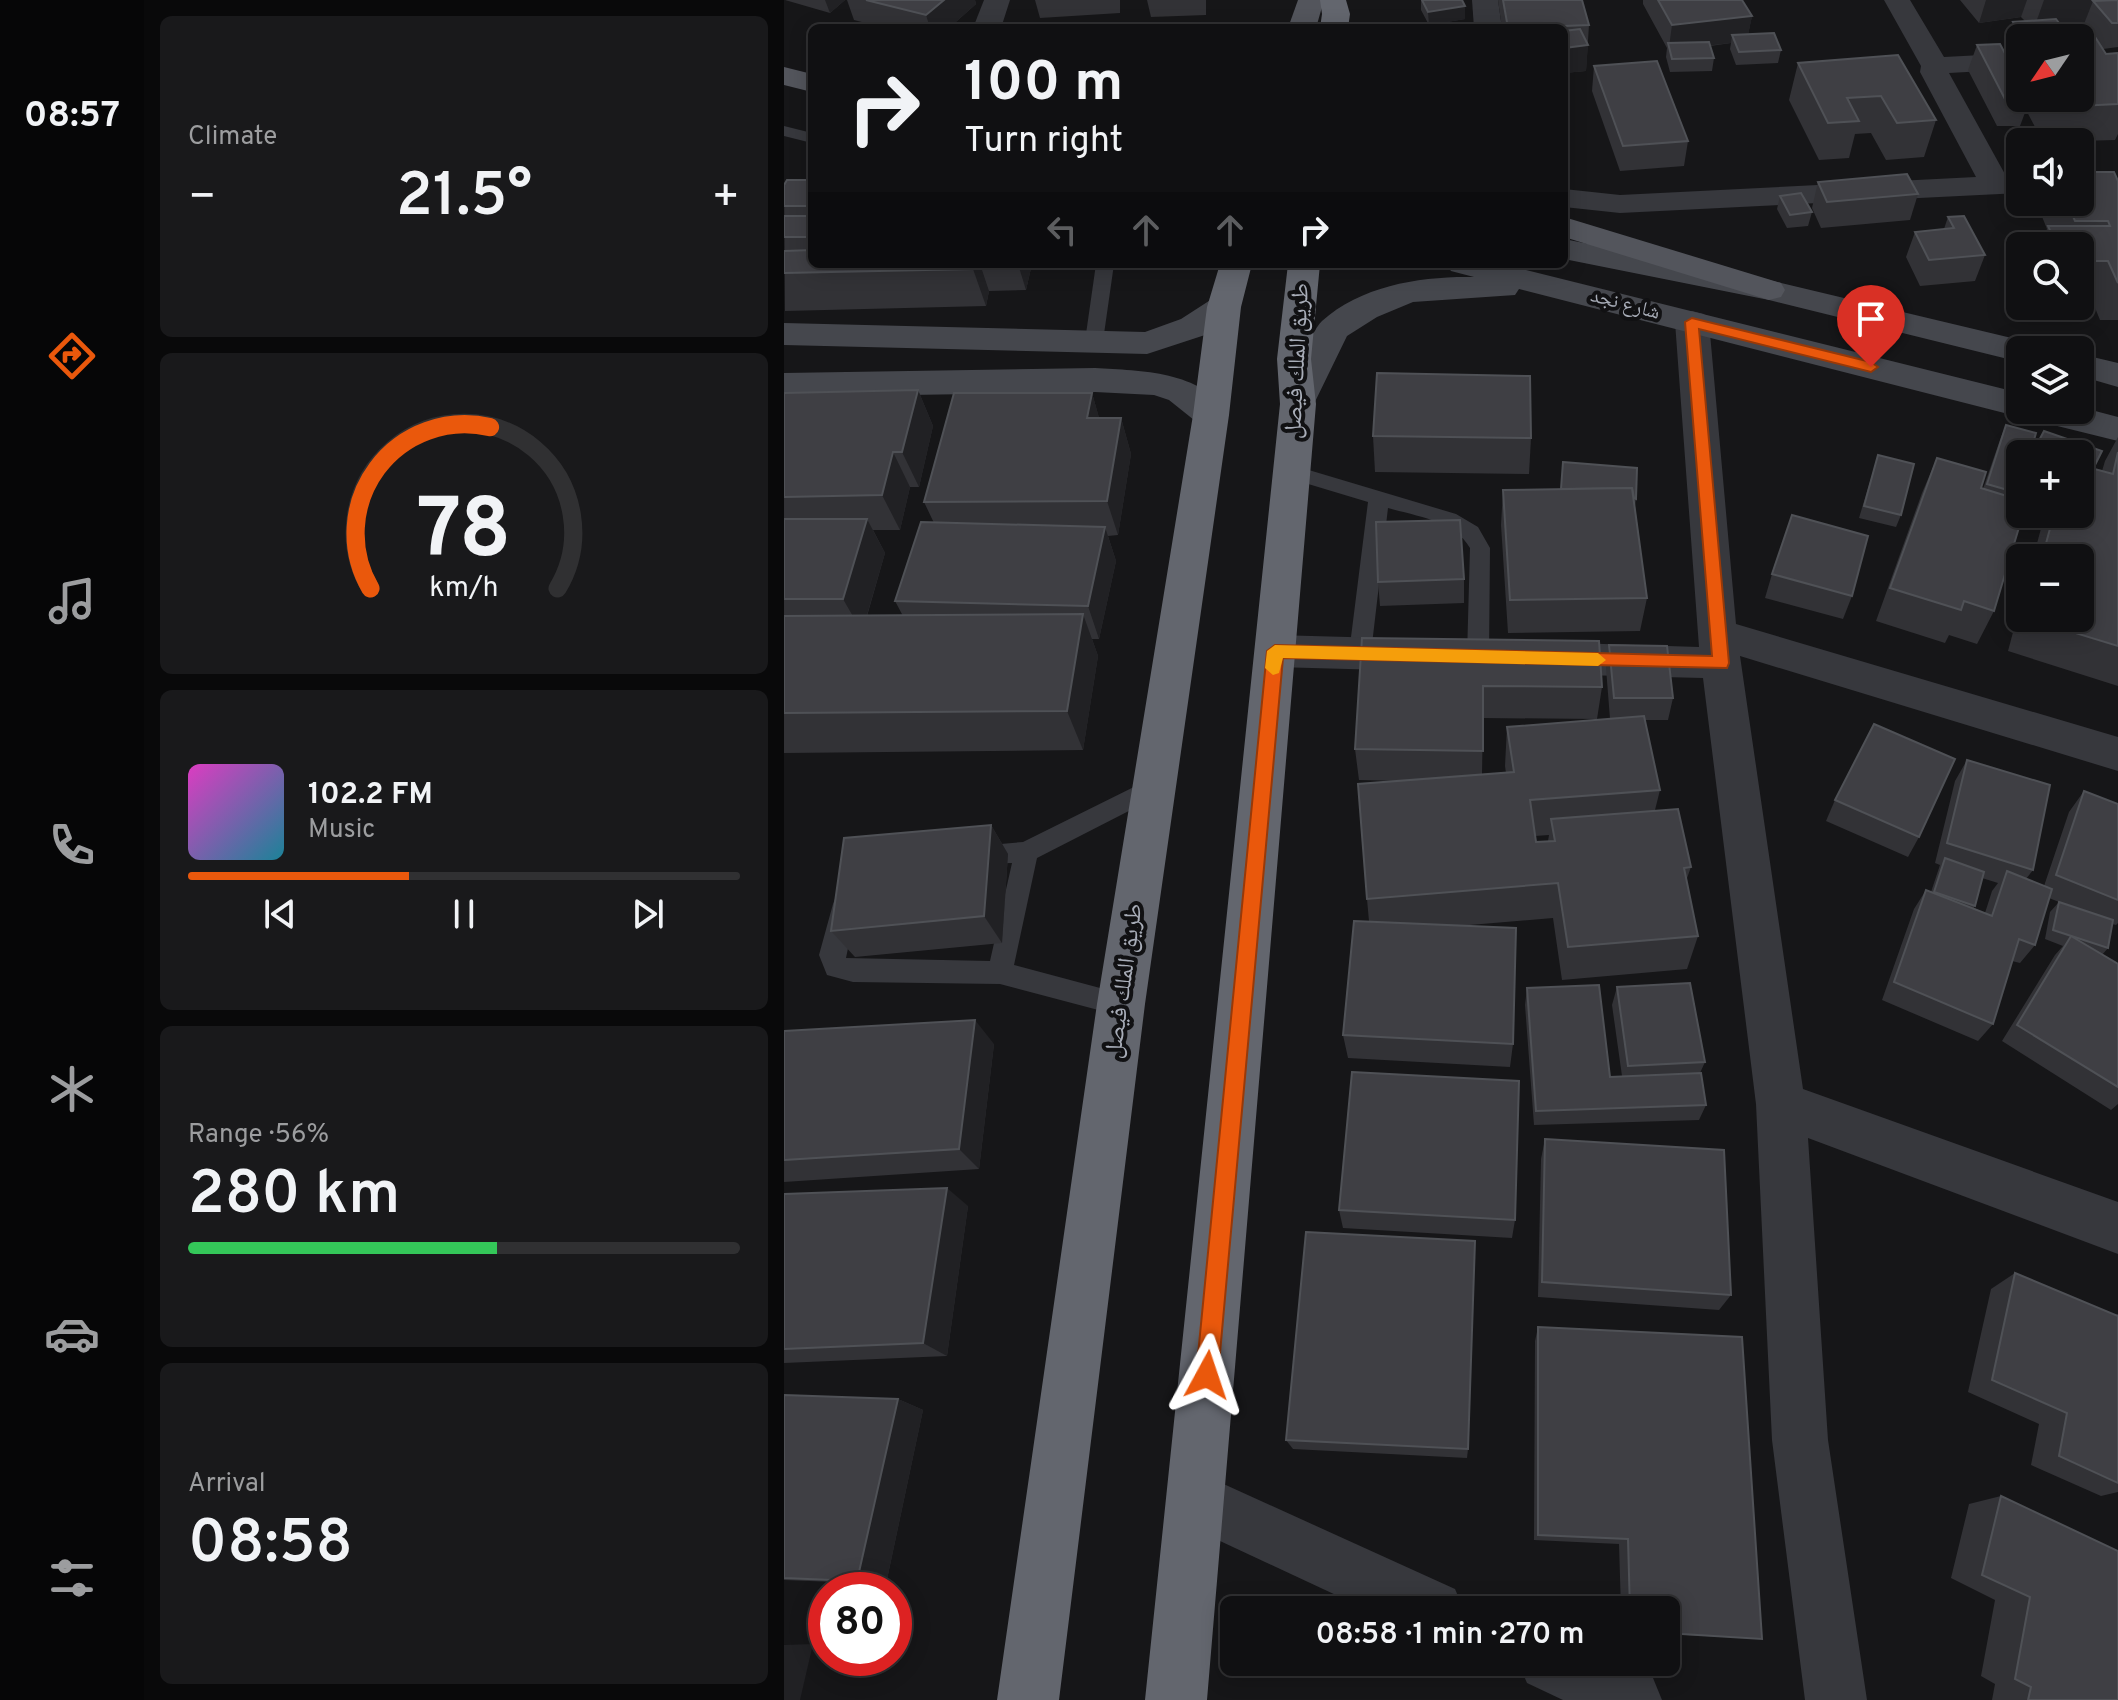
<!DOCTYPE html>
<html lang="en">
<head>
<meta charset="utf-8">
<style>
  body { margin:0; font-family:Overpass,"Noto Naskh Arabic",sans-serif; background:#19191b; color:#f1f3f6; height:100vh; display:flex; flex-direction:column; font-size:30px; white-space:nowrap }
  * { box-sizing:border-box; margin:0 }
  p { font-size:26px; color:#9c9d9f }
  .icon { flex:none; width:44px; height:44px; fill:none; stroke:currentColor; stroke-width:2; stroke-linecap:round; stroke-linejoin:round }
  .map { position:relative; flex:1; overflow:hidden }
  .panel { display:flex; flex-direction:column; gap:16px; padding:16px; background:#09090a; width:640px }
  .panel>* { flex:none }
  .hud { position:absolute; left:24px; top:24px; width:760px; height:244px; border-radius:12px; box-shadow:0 4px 20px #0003,0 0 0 2px #303032; background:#101012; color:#f1f3f6; overflow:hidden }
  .needle { width:52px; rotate:235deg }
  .buttons { position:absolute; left:1222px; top:24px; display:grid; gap:16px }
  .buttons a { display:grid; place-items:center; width:88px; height:88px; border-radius:12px; background:#101012; box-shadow:0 4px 20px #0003,0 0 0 2px #303032; font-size:40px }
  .speed { position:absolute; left:24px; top:1572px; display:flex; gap:16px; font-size:40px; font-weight:700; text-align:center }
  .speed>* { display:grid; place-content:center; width:104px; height:104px; border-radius:50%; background:#101012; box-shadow:0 4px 20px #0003,0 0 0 2px #303032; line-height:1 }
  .speed .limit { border:12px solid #d22; background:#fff; color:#111 }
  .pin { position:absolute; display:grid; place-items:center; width:68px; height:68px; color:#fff; margin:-82px -34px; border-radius:50% 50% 50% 0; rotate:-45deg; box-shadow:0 0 8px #0007 }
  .pin .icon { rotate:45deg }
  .me { position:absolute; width:88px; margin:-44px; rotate:5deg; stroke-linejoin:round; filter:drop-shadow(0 0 6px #0008) }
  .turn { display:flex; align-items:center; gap:28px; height:168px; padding:0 24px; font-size:36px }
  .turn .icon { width:104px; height:104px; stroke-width:2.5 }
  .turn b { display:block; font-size:56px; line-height:68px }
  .lanes { display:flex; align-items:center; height:76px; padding:0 24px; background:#0003; justify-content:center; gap:40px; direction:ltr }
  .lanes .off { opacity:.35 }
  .big { font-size:60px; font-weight:600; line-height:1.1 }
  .panel .tile { flex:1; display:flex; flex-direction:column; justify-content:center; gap:12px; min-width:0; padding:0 28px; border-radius:12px; background:#19191b }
  .panel .dial { align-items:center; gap:0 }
  .dial svg { height:208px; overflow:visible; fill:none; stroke:#303032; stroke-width:7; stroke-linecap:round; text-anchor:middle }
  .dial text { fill:#f1f3f6; stroke:none }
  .song { display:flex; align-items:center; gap:24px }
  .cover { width:96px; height:96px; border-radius:12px; background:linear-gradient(135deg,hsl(310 70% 55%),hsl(190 70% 35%)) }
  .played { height:8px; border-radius:4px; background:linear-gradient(90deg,#ea580c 40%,#303032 40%) }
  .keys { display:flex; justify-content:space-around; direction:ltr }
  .heat { display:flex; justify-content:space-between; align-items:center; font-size:44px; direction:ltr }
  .charge { height:12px; border-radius:6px; background:linear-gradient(90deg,#34c759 56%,#303032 0) }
  .trip { position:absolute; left:436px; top:1596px; width:460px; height:80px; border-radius:12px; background:#101012; box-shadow:0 4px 20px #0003,0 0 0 2px #303032; font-weight:600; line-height:80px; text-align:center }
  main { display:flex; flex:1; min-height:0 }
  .tabs { display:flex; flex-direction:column; width:144px; justify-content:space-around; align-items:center; background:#060607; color:#9c9d9f }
  .tabs .icon { width:56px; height:56px }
  .tabs .active { color:#ea580c }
  .tabs b { font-size:36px; color:#f1f3f6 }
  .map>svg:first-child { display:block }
</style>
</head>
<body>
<main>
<nav class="tabs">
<b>08:57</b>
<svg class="icon active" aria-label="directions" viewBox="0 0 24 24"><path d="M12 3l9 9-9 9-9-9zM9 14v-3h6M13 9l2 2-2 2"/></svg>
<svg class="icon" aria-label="music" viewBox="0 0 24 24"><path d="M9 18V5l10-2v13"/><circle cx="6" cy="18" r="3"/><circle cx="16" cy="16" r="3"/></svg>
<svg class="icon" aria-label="phone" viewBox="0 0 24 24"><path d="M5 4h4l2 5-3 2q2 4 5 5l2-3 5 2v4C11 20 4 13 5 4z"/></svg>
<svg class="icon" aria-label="climate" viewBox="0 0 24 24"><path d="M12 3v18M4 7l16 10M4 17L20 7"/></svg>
<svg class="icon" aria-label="car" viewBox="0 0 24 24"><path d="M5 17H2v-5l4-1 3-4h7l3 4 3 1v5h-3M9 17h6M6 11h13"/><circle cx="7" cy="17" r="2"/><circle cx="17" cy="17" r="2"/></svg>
<svg class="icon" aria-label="filters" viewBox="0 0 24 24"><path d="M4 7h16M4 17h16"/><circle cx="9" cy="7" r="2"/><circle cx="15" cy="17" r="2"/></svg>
</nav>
<section class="panel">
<div class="tile"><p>Climate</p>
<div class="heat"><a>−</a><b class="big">21.5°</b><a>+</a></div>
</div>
<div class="tile dial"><svg viewBox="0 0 100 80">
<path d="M14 69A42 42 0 1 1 86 69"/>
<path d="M14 69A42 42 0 0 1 60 7" stroke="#ea580c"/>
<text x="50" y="56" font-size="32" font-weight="700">78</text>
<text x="50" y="72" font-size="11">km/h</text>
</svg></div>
<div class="tile">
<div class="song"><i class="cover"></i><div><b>102.2 FM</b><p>Music</p></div></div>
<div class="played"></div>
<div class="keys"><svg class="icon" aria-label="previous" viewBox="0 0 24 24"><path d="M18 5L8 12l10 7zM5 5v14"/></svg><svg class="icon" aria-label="pause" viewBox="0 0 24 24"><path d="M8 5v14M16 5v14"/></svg><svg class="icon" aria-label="next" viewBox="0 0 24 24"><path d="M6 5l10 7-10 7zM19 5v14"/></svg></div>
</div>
<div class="tile"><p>Range · 56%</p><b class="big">280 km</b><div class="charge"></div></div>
<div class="tile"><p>Arrival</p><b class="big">08:58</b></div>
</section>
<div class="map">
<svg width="1334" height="1700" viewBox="0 0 1334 1700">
  <rect width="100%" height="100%" fill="#161618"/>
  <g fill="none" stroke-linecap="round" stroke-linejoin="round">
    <g fill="#37383d" fill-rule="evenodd">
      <path d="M0,126l28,7v10l-28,-7z"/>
      <path d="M312,264h18l-11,77 -9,6 -9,-6z"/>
      <path d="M508,465l164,49 22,13 12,21 -1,108 -3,6 -8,3 -8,-3 -3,-6 3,-108c-15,-27 -54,-32 -82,-40l-17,145 -3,6 -8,3 -8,-3 -3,-6 19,-151 -83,-25 -3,-5 3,-5z"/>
      <path d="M370,777l8,3 4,7 -4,7 -125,64 -23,107 116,31 4,8 -4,8 -9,4 -121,-32 -147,-2 -26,-7 -8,-20 14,-51 3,-8 9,-3 9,3 3,8 -11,54 144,3 22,-98 -37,1 -9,-3 -3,-7 3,-7 57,-5z"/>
    </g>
    <g fill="#37383d" fill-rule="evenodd">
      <path d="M200,0h26l-9,28h-28z"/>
      <path d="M688,0h26l4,28h-28z"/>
      <path d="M1100,0h26l34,57 76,-4v16l-71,4 57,103 14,-1v18l-400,20 -56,-6v-18l56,6 356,-18 -56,-105 1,-6z"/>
      <path d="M908,311l12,3 5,8 27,302 382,113v34l-378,-115 63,433 315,113v52l-310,-116 20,302 39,260h-62l-33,-260 -16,-336 -53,-426 -162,-4 -14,-5 -6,-11 6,-11 14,-5 158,5 -24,-325 5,-8z"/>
      <path d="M491,635l146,4 14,5 6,11 -6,11 -14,5 -146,-4 -14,-5 -6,-11 6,-11z"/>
      <path d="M411,1471l260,118 9,21h-96l-193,-90 -9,-20 9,-20z"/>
      <path d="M734,1662h98l37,16 9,22h-99l-36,-17z"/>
    </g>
    <g fill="#45474d" fill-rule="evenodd">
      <path d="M780,239l205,41 251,60 12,3 4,7h-16v12l-251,-62 -205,-41z"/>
      <path d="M662,264h56l518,129v17h60v-3l38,10v24l-89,-22 -2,-4 -7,2 -501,-128 -4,6 -102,7 -36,15 -30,19 -37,76 -12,4 -12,-4 -6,-8c10,-19 29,-70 42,-83 40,-36 100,-45 152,-44l-23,-6z"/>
      <path d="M440,296l12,3 5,8 -5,8 -31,20 -58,19 -363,-9v-22l361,9 36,-13 31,-20z"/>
      <path d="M1296,354l38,9v24l-38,-11z"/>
      <path d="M311,368c46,3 106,2 134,47l-6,9 -12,3 -12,-3 -30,-24 -15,-5 -59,-3 -311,5v-24z"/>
    </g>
    <g fill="#53555c" fill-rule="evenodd">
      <path d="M514,0h26l-8,28h-28z"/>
      <path d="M0,67l28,7v18l-28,-7z"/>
      <path d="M780,217l217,66 4,7 -4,7 -12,3 -205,-63z"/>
    </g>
    <g fill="#63666e" fill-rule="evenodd">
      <path d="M536,0h26l4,14 -2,14h-28l2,-14z"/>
      <path d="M436,264h32l-11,43 -12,108 -84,589 -86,696h-62l100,-696 96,-589 14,-108z"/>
      <path d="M504,264h32l-9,95 5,45 -109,1296h-62l135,-1296 -3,-45z"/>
    </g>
  </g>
  <g fill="#323236" fill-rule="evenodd">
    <path d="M1,0h60l-15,13z"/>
    <path d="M63,0h128l1,4 -27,24h-64l-31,-8z"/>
    <path d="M251,0h85v13l-80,5z"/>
    <path d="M363,0h59v15l-55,2z"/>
    <path d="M637,0h41l3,19 -36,6 -8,-15z"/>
    <path d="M714,0h84l7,25 -3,46 -22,2v-45h-62z"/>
    <path d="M859,0h99l10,16 -4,18 33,16 -3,13 -42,2 -6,-16 1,-6 -21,3 4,12 -2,13 -42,1 -4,-15 1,-9 -24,-44z"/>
    <path d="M1176,0h158v47l-15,2 3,5 12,-1v81l-3,6 -72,2 -17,-32 -6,16h-23l-29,-56 9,-25 42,36 1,-2v19h60v-60h-60v38l-6,-11 5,-14 -11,-16 5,-13 12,-1 -4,-4 -42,6z"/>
    <path d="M1114,55l38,65 -12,37 -38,3 -15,-27 -16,1 -6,24 -30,2 -30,-60 9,-37z"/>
    <path d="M810,66l94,75 -4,25 -64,5 -28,-80z"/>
    <path d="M28,180v84h220l-6,26 -37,1 -3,15 -201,5 -1,-126z"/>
    <path d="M1334,181v139h-18l-9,-22h-11v-52h-40l7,-17 -8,-20 3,-7h38z"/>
    <path d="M1034,182l100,12 -8,26 -89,8 -9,-20z"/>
    <path d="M996,196l32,16 -4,14 -21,2 -10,-19z"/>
    <path d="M1164,217l37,38 -10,26 -55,5 -14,-29 9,-25 29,-3z"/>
    <path d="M134,390l15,36 -14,61h-9l-10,43h-27l12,23 -18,63h36l-8,-15 39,-78 -10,-21 168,-109 7,25h22l10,36 -13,81 -10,1 8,25 -17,78h-7l6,17 -15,94 -299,3v-360z"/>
    <path d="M1222,425l12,68 -2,5 -22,113 -17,33 -28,-9 -4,8 -69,-22 46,-128 15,-35 46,31 18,-52z"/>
    <path d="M1260,431l58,20 -9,18 9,2 3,-10 13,-24v249l-110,-35 12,-45v12h60v-60h-47l12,-44h35v-60h-48z"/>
    <path d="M589,436l158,2 -2,36 -154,-2z"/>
    <path d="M1094,455l23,60 -5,12 -37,-9z"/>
    <path d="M719,490l133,9 -1,7 12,92 -7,33 -132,2 -7,-108z"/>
    <path d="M988,574l80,22 -9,23 -78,-21z"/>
    <path d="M680,579v24l-84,3 -2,-24z"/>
    <path d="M578,638l240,49 -5,32 -114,-1 -1,56 24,-1 -1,-7 2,-39 103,-8 -4,-51 3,-23 64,53 -5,22h-23l15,70 -5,20 36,57 -5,14 12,55 -11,33 -125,11 -9,-62 -95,8 55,118 -3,23 -162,-9 -5,-23 26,-114 -2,-22 34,-118 -42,-1 -4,-31zM765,835l-1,6 -12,1 -1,-6z"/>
    <path d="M1183,760l66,110 -7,9 18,7 25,-74 15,-21 34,13v119l-2,2 -4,-1 -4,24 -6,7 16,9v140l-7,6 -109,-69 53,-86 8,-9 -18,-7 5,-27 9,-10 -10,-4 -14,47 -15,18 -8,-2 -19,63 -15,17 -96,-41 32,-91 12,-19 5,2 9,-27 -5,-2 20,-82zM1198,878l16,5 -6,8 -7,22 -11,-5z"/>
    <path d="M1051,800l84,37 -11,20 -82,-36z"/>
    <path d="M207,825l17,29 -6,89 -147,14 -24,-26z"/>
    <path d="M833,987l88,75 -5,11 6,32 -7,15 -165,5 -9,-120 2,-17 83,89 12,-1 -10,-71z"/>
    <path d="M0,1031l210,13 -15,125 -195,13z"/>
    <path d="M761,1139l186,156 -12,15 -181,-13 3,-138z"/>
    <path d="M0,1194l184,12 -21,150 -163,7z"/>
    <path d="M555,1210l176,10 -3,18 -169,-10z"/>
    <path d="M1231,1273l101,42 2,-1v178l-17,4 -70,-31 8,-41 -71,-32 23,-103z"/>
    <path d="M754,1327l224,312 -96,-5v-24h-45l-2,-66 -85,-4 1,-199z"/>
    <path d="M0,1395l114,4 25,11 -37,174 -102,-4z"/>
    <path d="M502,1440l182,9 -1,9 -174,-9z"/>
    <path d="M1217,1496l117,204h-126l3,-16 -14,-8 14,-76 -44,-22 18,-74z"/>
  </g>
  <g fill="#212124">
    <path d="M41,0h20l-15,13z"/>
    <path d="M160,0h31l1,4 -27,24h-19l-4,-13z"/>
    <path d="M1202,0h41l-6,17 -42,6z"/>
    <path d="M1260,0h62l-13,1 -9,23 -51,7z"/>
    <path d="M681,6v13l-36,6 -1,-13z"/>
    <path d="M968,16l-5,25 -15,-6 -1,8 -61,7 -1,-3 3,-22z"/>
    <path d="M804,45l-2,26 -22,2v-25z"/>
    <path d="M191,264h5l9,27 -3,15 -13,-37z"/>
    <path d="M234,264h14l-6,26z"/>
    <path d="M134,390l15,36 -14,61 -17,-35z"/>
    <path d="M308,393l10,35 -15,-10z"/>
    <path d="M337,418l10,36 -13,81 -11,-34z"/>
    <path d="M109,452l17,35 -10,43 -18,-35z"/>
    <path d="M83,519l18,34 -23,79 -19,-33z"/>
    <path d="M321,527l11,34 -17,78 -11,-33z"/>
    <path d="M299,614l15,42 -15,94 -16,-39z"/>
    <path d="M207,825l17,29 -6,89 -18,-27z"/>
    <path d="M191,1020l19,24 -15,125 -20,-20z"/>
    <path d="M163,1188l21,18 -21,150 -24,-13z"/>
    <path d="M114,1399l25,11 -37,174 -29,-3z"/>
    <path d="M29,1644l-13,56h-16v-55z"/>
  </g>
  <g fill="#3f3f44" stroke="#4f5156" stroke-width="2">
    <path d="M82,0h78l-18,15z"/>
    <path d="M638,0h40l3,6 -37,6z"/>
    <path d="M719,0h79l7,25 -81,3z"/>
    <path d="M874,0h84l10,16 -80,9z"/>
    <path d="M1334,0v23h-6l-19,-22z"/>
    <path d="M1272,19l6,8 -35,1 -4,10 -10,-16z"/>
    <path d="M1304,26l18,28 12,-1v51l-60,3 -5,-9h27v-60h-47l-6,-10z"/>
    <path d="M796,29l8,16 -24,3v-17z"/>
    <path d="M990,33l7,17 -42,2 -7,-17z"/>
    <path d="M925,42l5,16 -42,1 -4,-16z"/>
    <path d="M1216,44l20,38v16h9l1,2 -24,1 -29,-56z"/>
    <path d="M1114,55l38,65 -39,3 -16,-27 -34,2 12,23 -31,2 -30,-60z"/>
    <path d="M873,61l31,80 -65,5 -29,-80z"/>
    <path d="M1296,172h34l4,9v102l-10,-22h-28v-15h-23l-9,-20h62l-2,-5h-33l-8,-19h13z"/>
    <path d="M1123,174l11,20 -91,8 -9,-20z"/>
    <path d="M3,180h25v26h-28v-21z"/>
    <path d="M1017,193l11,19 -22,3 -10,-19z"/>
    <rect x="0" y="216" width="28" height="21"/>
    <path d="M1180,216l21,39 -56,5 -14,-28 39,-4 -6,-11z"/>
    <path d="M28,250v14h163l-2,5 -189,4v-22z"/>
    <path d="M593,373l153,3 1,62 -158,-2z"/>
    <path d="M134,390l-16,62h-9l-11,43 -98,2v-104z"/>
    <path d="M170,393h138l-5,25h34l-14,83 -183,1z"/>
    <path d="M1222,425l30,8 -6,21h-10v33l-2,6 -31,-9z"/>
    <path d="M1260,431l58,20 -9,18 -13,-4v-11h-34l-12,-4z"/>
    <path d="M1334,452v194l-92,-28h54v-60h-38l12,-44h26v-49l33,9z"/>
    <path d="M1094,455l36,9 -13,51 -37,-9z"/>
    <path d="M1153,458l49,14 -5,16 39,12v14h3l-29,97 -30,-10 -3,9 -71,-22z"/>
    <path d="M779,462l74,6 -1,31 -2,-1 -2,-10 -71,1z"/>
    <path d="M848,488l15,110 -137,2 -7,-110z"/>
    <path d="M1008,515l76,21 -16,60 -80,-22z"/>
    <path d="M0,519h83l-24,80h-59z"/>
    <path d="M676,520l4,59 -86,3 -2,-60z"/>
    <path d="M137,522l184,5 -17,79 -193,-5z"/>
    <path d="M299,614l-16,97 -283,2v-97z"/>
    <path d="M578,638l237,3 3,46 -119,-1v65l-128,-2z"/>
    <path d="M825,645l58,1 6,52h-59z"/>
    <path d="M860,716l16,74 -130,10 6,42 19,-1 -4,-22 127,-10 13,58 -7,1 14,68 -130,11 -10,-64 -191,16 -9,-115 156,-12 -7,-45z"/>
    <path d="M1090,724l81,35 -36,78 -84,-37z"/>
    <path d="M1183,760l83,25 -17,85 -86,-27z"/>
    <path d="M1300,791l34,13v96l-62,-25z"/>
    <path d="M207,825l-7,91 -153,15 13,-93z"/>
    <path d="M1161,858l39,14 -9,34 -41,-14z"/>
    <path d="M1223,871l45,18 -17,56 -16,-6 -26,85 -99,-42 32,-92 66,26z"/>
    <path d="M1275,902l54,18 -5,28 -55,-18z"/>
    <path d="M570,921l162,7 -3,116 -170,-9z"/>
    <path d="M1287,936l47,28v123l-101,-62z"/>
    <path d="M906,983l15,79 -77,4 -11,-79z"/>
    <path d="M815,985l11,92 91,-4 5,32 -170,6 -9,-123z"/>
    <path d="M191,1020l-16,129 -175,11v-129z"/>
    <path d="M568,1072l167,9 -4,139 -176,-10z"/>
    <path d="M761,1139l179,11 7,145 -189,-13z"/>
    <path d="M163,1188l-24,155 -139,6v-155z"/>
    <path d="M522,1232l169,9 -7,208 -182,-9z"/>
    <path d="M1231,1273l103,43v167l-59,-27 8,-43 -75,-33z"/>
    <path d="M754,1327l204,10 20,302 -96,-6v-23h-36l-2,-71 -90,-4z"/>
    <path d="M0,1395l114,4 -41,182 -73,-3z"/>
    <path d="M1217,1496l117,55v149h-90l3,-13 -16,-8 15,-82 -48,-22z"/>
  </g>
  <path fill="#ea580c" stroke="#983908" stroke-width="2" d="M908,318l179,44 7,5 -7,5 -172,-43 30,334 -2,5 -444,-10 -65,717 -3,8 -8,3 -8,-3 -3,-8 71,-724 8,-6 437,11 -27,-334z"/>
  <path fill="#f59e0b" d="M491,645l323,8 8,7 -8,6 -315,-8 -4,15 -6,2 -8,-7 2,-17z"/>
  <g text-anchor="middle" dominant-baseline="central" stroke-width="8" stroke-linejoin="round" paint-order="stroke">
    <g font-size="20" fill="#a8adb8" stroke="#111113">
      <text transform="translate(841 305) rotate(15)">شارع نجد</text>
    </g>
    <g font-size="24" fill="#a8adb8" stroke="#111113">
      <text transform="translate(514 361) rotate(-87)">طريق الملك فيصل</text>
      <text transform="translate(341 981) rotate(-82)">طريق الملك فيصل</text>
    </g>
  </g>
</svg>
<div class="buttons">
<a><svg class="needle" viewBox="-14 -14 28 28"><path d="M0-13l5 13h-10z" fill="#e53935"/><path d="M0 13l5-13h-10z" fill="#9c9d9f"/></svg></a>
<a><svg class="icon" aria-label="sound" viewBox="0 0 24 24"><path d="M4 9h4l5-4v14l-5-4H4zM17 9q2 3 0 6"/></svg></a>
<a><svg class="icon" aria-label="search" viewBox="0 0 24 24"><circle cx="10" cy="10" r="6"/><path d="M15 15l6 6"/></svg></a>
<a><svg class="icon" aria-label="layers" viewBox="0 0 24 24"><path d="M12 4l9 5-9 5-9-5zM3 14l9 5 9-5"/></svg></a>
<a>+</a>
<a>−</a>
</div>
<div class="speed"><div class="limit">80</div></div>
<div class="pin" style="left:1087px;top:367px;background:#d93025"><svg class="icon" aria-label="arrive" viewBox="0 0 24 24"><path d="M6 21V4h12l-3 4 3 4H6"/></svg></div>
<svg class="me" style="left:423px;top:1375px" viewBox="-20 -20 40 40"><path d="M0-17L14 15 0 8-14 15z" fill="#ea580c" stroke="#fff" stroke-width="4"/></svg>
<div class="trip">08:58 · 1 min · 270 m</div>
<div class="hud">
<div class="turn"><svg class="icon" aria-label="right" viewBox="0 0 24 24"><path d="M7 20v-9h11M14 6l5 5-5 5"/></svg><div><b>100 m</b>Turn right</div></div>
<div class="lanes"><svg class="icon off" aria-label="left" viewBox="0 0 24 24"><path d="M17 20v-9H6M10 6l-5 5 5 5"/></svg><svg class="icon off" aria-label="ahead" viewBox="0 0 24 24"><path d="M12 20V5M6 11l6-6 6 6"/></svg><svg class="icon off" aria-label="ahead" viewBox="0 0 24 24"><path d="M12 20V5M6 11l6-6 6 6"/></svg><svg class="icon" aria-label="right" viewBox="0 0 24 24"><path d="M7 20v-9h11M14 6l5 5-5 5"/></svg></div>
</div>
</div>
</main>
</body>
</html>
